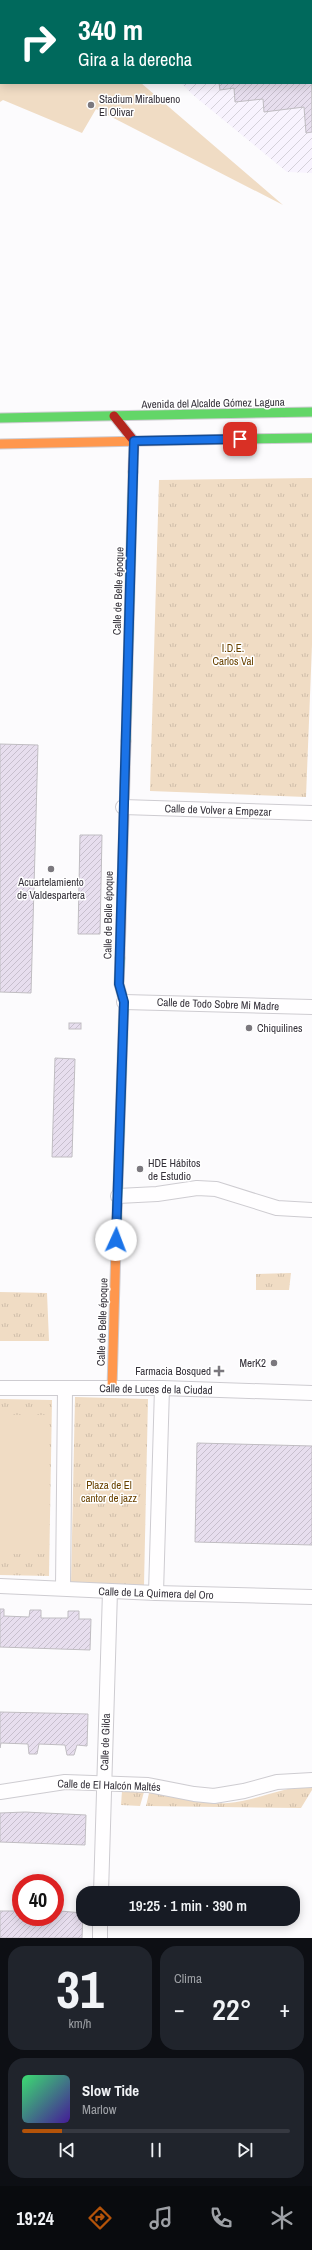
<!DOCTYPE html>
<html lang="es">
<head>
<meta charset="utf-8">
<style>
  body { margin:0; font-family:"Archivo Narrow",sans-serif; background:#20242c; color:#f1f3f6; height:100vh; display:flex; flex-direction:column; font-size:15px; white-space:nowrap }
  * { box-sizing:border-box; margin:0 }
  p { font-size:13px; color:#9ea1a6 }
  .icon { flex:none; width:22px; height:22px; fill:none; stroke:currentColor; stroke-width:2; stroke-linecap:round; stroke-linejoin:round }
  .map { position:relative; height:1938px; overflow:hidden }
  .details { display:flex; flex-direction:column; gap:8px; padding:8px; background:#0d0f14; flex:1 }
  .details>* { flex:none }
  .top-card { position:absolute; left:0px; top:0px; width:312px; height:84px; box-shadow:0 2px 10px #0003; background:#00695c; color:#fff; overflow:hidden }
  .speed { position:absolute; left:12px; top:1874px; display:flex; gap:8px; font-size:20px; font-weight:700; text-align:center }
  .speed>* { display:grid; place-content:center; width:52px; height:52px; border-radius:50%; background:#171b24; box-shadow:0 2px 10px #0003; line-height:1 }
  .speed .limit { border:6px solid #d22; background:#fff; color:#111 }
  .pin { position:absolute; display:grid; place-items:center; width:34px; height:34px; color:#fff; margin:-17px; border-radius:8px; box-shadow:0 2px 6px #0006 }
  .me { position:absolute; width:44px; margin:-22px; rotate:2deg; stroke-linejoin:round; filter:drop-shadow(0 0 3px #0008) }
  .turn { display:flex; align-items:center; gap:14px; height:84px; padding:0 12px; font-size:18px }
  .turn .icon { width:52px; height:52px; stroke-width:2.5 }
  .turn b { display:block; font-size:28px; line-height:34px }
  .big { font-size:30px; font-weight:600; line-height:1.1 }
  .details .tile { flex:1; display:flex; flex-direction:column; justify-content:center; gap:6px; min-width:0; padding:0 14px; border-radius:16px; background:#20242c }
  .details .dial { align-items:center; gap:0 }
  .dial b { font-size:52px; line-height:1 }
  .song { display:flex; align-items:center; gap:12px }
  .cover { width:48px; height:48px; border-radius:6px; background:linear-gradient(135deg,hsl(140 70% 55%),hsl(260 70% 35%)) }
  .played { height:4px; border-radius:2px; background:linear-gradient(90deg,#b45309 15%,#363941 15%) }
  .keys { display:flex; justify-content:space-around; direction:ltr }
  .heat { display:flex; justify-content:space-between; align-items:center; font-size:22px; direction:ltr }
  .details .tiles { flex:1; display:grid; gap:8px; grid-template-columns:1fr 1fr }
  .tile:last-child { grid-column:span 2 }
  .trip { position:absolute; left:76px; top:1886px; width:224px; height:40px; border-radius:16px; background:#171b24; box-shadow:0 2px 10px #0003; font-weight:600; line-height:40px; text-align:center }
  .tab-bar { display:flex; height:64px; justify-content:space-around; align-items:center; background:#090b0e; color:#9ea1a6 }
  .tab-bar .icon { width:28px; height:28px }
  .tab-bar .current { color:#b45309 }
  .tab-bar b { font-size:18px; color:#f1f3f6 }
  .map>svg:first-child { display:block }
</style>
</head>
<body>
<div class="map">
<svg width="312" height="1938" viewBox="0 0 312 1938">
  <defs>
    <pattern id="industrial-furrows" width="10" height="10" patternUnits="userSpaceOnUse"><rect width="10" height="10" fill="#f8f3fe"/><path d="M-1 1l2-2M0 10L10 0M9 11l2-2" fill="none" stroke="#d5d1da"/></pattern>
    <pattern id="grass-tufts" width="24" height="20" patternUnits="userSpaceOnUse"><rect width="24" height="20" fill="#f0dcc4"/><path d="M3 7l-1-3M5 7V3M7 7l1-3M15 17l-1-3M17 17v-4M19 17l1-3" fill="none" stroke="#cebda9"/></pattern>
    <pattern id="building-hatch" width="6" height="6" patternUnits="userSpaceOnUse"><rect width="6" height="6" fill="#e7deee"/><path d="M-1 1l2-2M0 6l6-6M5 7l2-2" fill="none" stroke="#c7bfcd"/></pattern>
  </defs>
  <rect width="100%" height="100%" fill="#fcfbfd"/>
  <path fill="url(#industrial-furrows)" d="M142,0h170v173l-25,-1 -94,-77 -12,-12h130v-82z"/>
  <g fill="url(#grass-tufts)">
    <path d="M312,478v167l-6,152 -156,-6 9,-311z"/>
    <path d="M291,1273l-2,17h-33v-16z"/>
    <path d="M0,1292l47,1 2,48h-49z"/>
    <path d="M75,1397l73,2 -4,186 -73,-1z"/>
    <path d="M0,1399l52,1 -3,176 -49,-1z"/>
    <path d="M307,1786l5,2v2l-11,18 -155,-2 3,-13c27,3 52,12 79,10 27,-2 52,-15 79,-17z"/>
    <path d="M122,1791l22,1 -4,14 -19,-1z"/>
  </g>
  <g fill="#f0dcc4">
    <path d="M0,0h119l-118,1v82h140l142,122 -187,-96 -14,24 -79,-33 -3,2z"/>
    <rect x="0" y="1415" width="49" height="139"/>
  </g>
  <g fill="url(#building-hatch)" stroke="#c0bdc2">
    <path d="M311,15l1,117 -6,1 -2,-26 -40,5 -1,-13 -28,3 -1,-14 -14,2 -1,-7h92z"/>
    <path d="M0,744l38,1 -7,248 -31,-1z"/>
    <path d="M80,835h22l-2,99h-22z"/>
    <rect x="69" y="1023" width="12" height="6"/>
    <path d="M55,1058l20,1 -3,98h-20z"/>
    <path d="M197,1443l115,3v99l-117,-3z"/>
    <path d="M0,1609h4v7l25,1 1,-7h11v8h27v-7h11v8h12l-1,31 -90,-3z"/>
    <path d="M0,1712l88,2 -1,32 -10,-1 -3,10h-7l-2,-10 -26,-1 -2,10h-8l-1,-10 -27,-1 -1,5z"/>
    <path d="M25,1812l61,3 -1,30 -85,-3v-29z"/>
    <path d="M0,1911h21v6h34v-5l5,-1 23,2 -1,25h-82z"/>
  </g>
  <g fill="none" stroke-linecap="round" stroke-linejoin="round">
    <g stroke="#ceccd1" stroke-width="9">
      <g id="lane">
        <path d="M237,1l9,-1"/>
        <path d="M0,19l1,1"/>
      </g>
    </g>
    <g stroke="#ceccd1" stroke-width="16">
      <g id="street">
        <path d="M123,807l189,6"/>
        <path d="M124,1002l188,5"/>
        <path d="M118,1196l39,-2 40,-6 19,1 61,19 35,2"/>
        <path d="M0,1388h162l150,5"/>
        <path d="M0,1586l156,7 156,4"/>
        <path d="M63,1587l2,-197"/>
        <path d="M156,1593l6,-205"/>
        <path d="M0,1792l65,-10 83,3 46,9 20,2 30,-5 33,-9 35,-2"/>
        <path d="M101,1893l9,-302"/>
        <path d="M100,1938v-19"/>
      </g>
    </g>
    <g stroke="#ceccd1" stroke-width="11">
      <g id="fast">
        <path d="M0,418l312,-6"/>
        <path d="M240,439l72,-1"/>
        <path d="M126,741l7,-269"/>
        <path d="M116,1245l8,-243 -5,-18 1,-26"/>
      </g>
    </g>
    <g stroke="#ceccd1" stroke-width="11">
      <g id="slow">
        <path d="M0,444l240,-5"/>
        <path d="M120,958l6,-217"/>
        <path d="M112,1388l4,-143"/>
      </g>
    </g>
    <g stroke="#ceccd1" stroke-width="11">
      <path id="jam" d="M114,416l20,25 -1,31"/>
    </g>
    <use href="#lane" stroke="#fffeff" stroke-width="7"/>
    <use href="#street" stroke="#fffeff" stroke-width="14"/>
    <use href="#fast" stroke="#63d668" stroke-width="9"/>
    <use href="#slow" stroke="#ff974d" stroke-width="9"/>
    <use href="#jam" stroke="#b3261e" stroke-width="9"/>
  </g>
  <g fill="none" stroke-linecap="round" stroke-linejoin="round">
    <g stroke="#114b97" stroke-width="10">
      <path id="route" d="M116,1240l8,-238 -5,-18 15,-543 106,-2"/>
    </g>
    <use href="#route" stroke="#1a73e8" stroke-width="7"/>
  </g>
  <g fill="#7b787e" stroke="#fff" stroke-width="1.5">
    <circle cx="91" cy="105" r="4"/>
    <circle cx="51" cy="869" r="4"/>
    <circle cx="249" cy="1028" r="4"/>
    <circle cx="140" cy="1169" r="4"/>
    <circle cx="274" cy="1363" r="4"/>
    <path d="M217 1365h4v4h4v4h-4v4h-4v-4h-4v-4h4z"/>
  </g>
  <g text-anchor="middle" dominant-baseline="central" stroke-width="3" stroke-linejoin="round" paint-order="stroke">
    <g font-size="11" fill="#35313a" stroke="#fff" text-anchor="start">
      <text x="99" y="99">Stadium Miralbueno<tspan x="99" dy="13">El Olivar</tspan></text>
      <text x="51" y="882" text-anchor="middle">Acuartelamiento<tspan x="51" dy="13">de Valdespartera</tspan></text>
      <text x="257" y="1028">Chiquilines</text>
      <text x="148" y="1163">HDE Hábitos<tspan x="148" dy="13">de Estudio</tspan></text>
      <text x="266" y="1363" text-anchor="end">MerK2</text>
      <text x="211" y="1371" text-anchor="end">Farmacia Bosqued</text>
    </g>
    <g font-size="11" fill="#35313a" stroke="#fff">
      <text transform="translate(213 403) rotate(-1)">Avenida del Alcalde Gómez Laguna</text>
      <text transform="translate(118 591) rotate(-88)">Calle de Belle époque</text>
      <text transform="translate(218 810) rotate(2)">Calle de Volver a Empezar</text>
      <text transform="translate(108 915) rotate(-89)">Calle de Belle époque</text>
      <text transform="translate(218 1004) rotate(2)">Calle de Todo Sobre Mi Madre</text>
      <text transform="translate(102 1322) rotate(-88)">Calle de Belle époque</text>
      <text transform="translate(156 1389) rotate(1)">Calle de Luces de la Ciudad</text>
      <text transform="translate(156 1593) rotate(2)">Calle de La Quimera del Oro</text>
      <text transform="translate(105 1742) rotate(-88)">Calle de Gilda</text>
      <text transform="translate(109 1785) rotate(2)">Calle de El Halcón Maltés</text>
    </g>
    <g font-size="11" fill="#694201" stroke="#fff">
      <text x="233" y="648">I.D.E.<tspan x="233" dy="13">Carlos Val</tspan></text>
      <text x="109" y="1485">Plaza de El<tspan x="109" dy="13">cantor de jazz</tspan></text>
    </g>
  </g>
</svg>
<div class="speed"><div class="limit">40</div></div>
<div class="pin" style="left:240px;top:439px;background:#d93025"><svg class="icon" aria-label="arrive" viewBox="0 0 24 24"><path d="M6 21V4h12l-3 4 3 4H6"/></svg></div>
<svg class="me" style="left:116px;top:1240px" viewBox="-20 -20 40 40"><circle r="19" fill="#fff"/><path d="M0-13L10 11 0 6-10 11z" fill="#1a73e8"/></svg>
<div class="trip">19:25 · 1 min · 390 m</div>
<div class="top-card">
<div class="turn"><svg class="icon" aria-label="right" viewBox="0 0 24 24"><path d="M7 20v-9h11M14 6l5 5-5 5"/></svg><div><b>340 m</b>Gira a la derecha</div></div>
</div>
</div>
<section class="details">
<div class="tiles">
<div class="tile dial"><b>31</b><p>km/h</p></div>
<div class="tile"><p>Clima</p>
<div class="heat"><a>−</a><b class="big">22°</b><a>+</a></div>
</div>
<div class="tile">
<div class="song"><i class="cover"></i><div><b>Slow Tide</b><p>Marlow</p></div></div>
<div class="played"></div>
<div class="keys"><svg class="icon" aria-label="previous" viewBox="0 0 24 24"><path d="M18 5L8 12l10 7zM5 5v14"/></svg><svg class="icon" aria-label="pause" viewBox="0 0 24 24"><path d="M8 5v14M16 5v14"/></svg><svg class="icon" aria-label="next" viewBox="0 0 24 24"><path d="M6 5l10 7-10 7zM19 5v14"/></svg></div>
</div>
</div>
</section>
<nav class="tab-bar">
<b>19:24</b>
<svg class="icon current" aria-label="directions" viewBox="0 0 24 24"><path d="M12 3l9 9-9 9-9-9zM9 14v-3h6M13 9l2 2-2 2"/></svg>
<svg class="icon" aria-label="music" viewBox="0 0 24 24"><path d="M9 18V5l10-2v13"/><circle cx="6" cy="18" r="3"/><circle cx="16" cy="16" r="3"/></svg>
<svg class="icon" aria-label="phone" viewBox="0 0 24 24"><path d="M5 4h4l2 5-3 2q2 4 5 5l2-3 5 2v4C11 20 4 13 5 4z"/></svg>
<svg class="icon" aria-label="climate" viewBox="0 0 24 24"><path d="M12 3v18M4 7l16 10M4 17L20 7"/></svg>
</nav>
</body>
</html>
